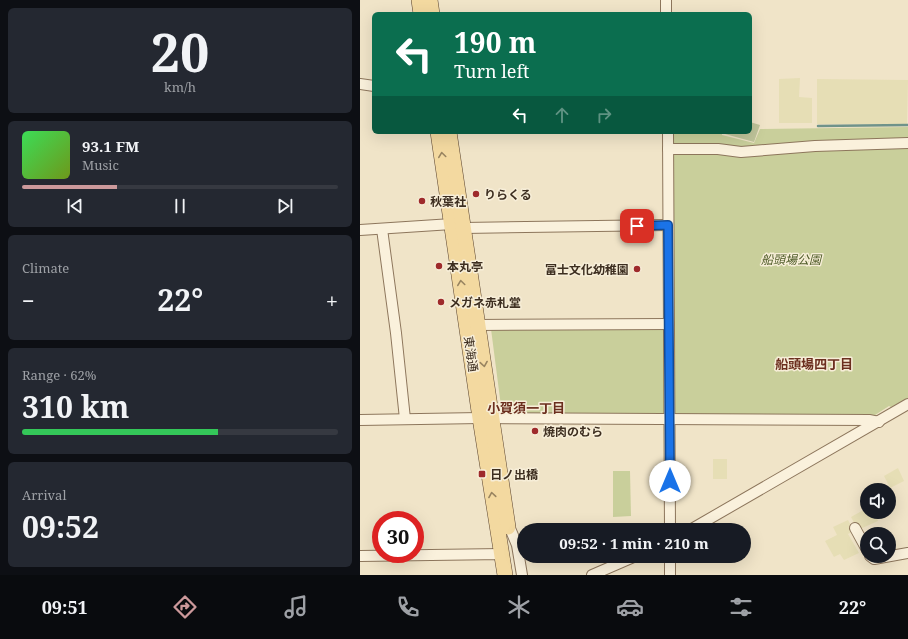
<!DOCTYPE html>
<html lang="en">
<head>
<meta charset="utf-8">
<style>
  body { margin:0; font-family:"Noto Serif","Noto Sans JP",serif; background:#242831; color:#f1f3f6; height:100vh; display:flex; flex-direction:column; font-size:15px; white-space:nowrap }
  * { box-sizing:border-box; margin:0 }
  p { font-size:13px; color:#9ea1a6 }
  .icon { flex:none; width:22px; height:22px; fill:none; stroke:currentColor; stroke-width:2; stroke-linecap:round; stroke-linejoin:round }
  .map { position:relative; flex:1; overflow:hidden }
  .side { display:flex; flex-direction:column; gap:8px; padding:8px; background:#0d0f14; width:360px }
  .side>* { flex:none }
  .banner { position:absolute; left:12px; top:12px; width:380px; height:122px; border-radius:6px; box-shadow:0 4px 16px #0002; background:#0b6e4f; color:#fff; overflow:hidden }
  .tools { position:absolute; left:500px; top:483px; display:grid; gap:8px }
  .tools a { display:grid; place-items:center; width:36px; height:36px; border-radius:50%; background:#171b24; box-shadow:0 4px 16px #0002; font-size:20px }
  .speed { position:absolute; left:12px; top:511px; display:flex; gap:8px; font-size:20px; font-weight:700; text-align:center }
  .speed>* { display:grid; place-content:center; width:52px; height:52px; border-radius:50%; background:#171b24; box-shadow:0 4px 16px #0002; line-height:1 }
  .speed .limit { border:6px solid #d22; background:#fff; color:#111 }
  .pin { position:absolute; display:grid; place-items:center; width:34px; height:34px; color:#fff; margin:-17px; border-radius:8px; box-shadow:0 2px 6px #0006 }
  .me { position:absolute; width:44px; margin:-22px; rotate:0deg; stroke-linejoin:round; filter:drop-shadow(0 0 3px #0008) }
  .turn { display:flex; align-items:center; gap:14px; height:84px; padding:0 16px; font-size:18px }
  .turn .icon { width:52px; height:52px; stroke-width:2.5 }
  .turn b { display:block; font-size:28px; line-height:34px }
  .lanes { display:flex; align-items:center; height:38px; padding:0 16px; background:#0003; justify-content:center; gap:20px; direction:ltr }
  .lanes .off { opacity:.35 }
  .big { font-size:30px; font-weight:700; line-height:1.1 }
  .side .widget { flex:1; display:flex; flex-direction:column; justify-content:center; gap:6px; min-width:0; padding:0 14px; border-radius:6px; background:#242831 }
  .side .dial { align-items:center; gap:0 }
  .dial b { font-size:52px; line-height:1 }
  .song { display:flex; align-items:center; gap:12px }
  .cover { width:48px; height:48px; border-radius:6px; background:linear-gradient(135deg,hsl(130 70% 55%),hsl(80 70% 35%)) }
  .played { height:4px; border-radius:2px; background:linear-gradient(90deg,#cc999b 30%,#363941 30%) }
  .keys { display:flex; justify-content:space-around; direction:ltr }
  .heat { display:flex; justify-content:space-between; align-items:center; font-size:22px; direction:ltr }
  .charge { height:6px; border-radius:3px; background:linear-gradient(90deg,#34c759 62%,#363941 0) }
  .trip { position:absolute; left:157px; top:523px; width:234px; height:40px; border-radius:20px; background:#171b24; box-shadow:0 4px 16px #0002; font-weight:700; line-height:40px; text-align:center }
  .tabs { display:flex; height:64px; justify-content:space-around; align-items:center; background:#090b0e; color:#9ea1a6 }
  .tabs .icon { width:28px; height:28px }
  .tabs .current { color:#cc999b }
  .tabs b { font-size:18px; color:#f1f3f6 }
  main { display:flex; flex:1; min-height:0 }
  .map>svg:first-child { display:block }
</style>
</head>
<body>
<main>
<section class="side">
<div class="widget dial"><b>20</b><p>km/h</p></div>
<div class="widget">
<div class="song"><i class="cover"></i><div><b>93.1 FM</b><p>Music</p></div></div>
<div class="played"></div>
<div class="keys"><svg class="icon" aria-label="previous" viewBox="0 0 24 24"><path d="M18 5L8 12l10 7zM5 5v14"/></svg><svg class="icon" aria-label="pause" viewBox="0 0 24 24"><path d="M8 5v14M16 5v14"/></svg><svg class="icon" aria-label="next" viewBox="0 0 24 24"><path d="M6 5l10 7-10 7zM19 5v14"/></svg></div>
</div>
<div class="widget"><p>Climate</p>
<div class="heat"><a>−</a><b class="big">22°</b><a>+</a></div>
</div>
<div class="widget"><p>Range · 62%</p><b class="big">310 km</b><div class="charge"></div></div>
<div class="widget"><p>Arrival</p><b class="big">09:52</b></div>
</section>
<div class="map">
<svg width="548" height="575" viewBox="0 0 548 575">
  <rect width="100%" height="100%" fill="#f0e4c8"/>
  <g fill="#e6deb5">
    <path d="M440,78l-1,19 13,1v25h-33v-44z"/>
    <path d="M457,79l91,1 -1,44h-90z"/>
    <rect x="353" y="459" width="14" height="20"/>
    <path d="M538,468l6,13 -14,7 -6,-12z"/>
    <path d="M507,508v4h7l4,9 -20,9 -7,-13z"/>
    <path d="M488,520l6,11 -6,3 11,19 -15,7 -4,-6 -6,3 -9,-16 12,-6 -4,-8z"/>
  </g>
  <g fill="#c9cf9b">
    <path d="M548,127v271l-17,9 -2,-1 -17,11 -370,-3 -11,-85 174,-3 7,-194h50v3l32,8 6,-14z"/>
    <path d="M253,471h17l1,45 -18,1z"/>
  </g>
  <path fill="#bfc49a" d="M390,122l10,3 -6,17 -29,-8 -1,-2h26z"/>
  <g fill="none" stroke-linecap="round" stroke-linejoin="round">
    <path stroke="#6f938a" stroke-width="2.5" d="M458,126l90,-1"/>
    <g stroke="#8d765c" stroke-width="12">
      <g id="street">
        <path d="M306,0v14"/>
        <path d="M0,84l14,2"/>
        <path d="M308,132l2,398"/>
        <path d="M308,149h50l23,3 74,-6 93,-3"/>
        <path d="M104,228l204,-3"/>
        <path d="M22,229l14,104 9,86"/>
        <path d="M0,230l92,-6"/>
        <path d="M118,325l191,-1"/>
        <path d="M0,420l120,-2 389,2 10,2"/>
        <path d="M147,521l10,24 5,30"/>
        <path d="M495,528l12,22"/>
        <path d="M330,530l218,-126"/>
        <path d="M0,556l142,-2 -1,6"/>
        <path d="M510,556l4,3 34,-6"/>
        <path d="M232,575l44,-19"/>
        <path d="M310,575v-19"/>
      </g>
    </g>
    <g stroke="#5b4430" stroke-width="16">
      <g id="primary">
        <path d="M59,0l2,14"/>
        <path d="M70,0l2,14"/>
        <path d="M78,132l42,286 25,157"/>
        <path d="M89,132l59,395"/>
      </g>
    </g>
    <use href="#street" stroke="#faf1dc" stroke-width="10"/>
    <use href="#primary" stroke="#f3d9a0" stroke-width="15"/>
  </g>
  <defs><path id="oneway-chevron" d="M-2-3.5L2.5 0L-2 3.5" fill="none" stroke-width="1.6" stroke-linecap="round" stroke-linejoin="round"/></defs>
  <g stroke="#988460">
    <use href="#oneway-chevron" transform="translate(82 155) rotate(-98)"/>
    <use href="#oneway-chevron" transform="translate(101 283) rotate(-98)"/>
    <use href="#oneway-chevron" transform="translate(124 364) rotate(81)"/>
    <use href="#oneway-chevron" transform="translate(132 495) rotate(-99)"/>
  </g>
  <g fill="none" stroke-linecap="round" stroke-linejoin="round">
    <g stroke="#114b97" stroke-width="10">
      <path id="route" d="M277,226l31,-1 2,256"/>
    </g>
    <use href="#route" stroke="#1a73e8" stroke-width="7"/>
  </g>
  <g fill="#9e2a2b" stroke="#f7eed8" stroke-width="1.5">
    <circle cx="116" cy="194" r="4"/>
    <circle cx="62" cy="201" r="4"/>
    <circle cx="79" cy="266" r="4"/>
    <circle cx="277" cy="269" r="4"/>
    <circle cx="81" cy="302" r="4"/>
    <circle cx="175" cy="431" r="4"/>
    <rect x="118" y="470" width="8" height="8" rx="2"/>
  </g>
  <g text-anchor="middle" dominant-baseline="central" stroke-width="3" stroke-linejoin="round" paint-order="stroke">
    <g font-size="12" font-weight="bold" fill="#3d2e20" stroke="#f7eed8" text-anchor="start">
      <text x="124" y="194">りらくる</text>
      <text x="70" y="201">秋葉社</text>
      <text x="87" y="266">本丸亭</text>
      <text x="269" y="269" text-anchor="end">富士文化幼稚園</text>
      <text x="89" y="302">メガネ赤札堂</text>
      <text x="183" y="431">焼肉のむら</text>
      <text x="130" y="474">日ノ出橋</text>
    </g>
    <g font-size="12" font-style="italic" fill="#4d5a26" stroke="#f7eed8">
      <text x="431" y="259">船頭場公園</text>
    </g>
    <g font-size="12" fill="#3d2e20" stroke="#f7eed8">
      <text transform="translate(111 354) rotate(82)">東海通</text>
    </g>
    <g font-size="13" font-weight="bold" fill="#6b2e1e" stroke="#f7eed8">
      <text x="454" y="364">船頭場四丁目</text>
      <text x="166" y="408">小賀須一丁目</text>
    </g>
  </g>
</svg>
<div class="tools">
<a><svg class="icon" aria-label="sound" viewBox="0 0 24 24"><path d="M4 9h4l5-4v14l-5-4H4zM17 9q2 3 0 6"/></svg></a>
<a><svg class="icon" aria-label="search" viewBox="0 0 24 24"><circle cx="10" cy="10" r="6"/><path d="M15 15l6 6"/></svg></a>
</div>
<div class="speed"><div class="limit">30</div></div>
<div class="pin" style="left:277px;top:226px;background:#d93025"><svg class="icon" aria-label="arrive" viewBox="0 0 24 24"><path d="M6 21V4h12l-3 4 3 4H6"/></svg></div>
<svg class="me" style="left:310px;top:481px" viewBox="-20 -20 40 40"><circle r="19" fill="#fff"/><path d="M0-13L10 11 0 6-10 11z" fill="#1a73e8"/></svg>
<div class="trip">09:52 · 1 min · 210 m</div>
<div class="banner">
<div class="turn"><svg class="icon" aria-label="left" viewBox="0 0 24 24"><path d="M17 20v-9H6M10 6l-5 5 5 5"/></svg><div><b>190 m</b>Turn left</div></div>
<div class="lanes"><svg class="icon" aria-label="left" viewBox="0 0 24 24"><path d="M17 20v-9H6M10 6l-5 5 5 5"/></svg><svg class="icon off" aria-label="ahead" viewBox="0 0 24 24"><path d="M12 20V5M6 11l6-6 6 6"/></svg><svg class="icon off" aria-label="right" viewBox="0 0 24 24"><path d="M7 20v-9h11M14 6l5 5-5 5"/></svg></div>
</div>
</div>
</main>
<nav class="tabs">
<b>09:51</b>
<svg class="icon current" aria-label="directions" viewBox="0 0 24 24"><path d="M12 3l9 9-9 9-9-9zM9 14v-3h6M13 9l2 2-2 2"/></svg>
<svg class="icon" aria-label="music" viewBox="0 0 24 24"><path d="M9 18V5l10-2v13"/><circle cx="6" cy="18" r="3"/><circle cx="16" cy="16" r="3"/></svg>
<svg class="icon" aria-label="phone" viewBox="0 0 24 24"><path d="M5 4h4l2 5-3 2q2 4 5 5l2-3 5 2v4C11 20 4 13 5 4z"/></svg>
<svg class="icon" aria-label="climate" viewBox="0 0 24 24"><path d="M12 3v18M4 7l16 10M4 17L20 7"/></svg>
<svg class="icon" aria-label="car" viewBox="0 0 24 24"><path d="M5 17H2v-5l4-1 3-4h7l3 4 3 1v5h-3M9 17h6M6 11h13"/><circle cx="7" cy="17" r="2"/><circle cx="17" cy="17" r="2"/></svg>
<svg class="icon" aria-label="filters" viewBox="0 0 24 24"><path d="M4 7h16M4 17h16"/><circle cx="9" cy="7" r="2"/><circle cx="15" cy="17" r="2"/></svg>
<b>22°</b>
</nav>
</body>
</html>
